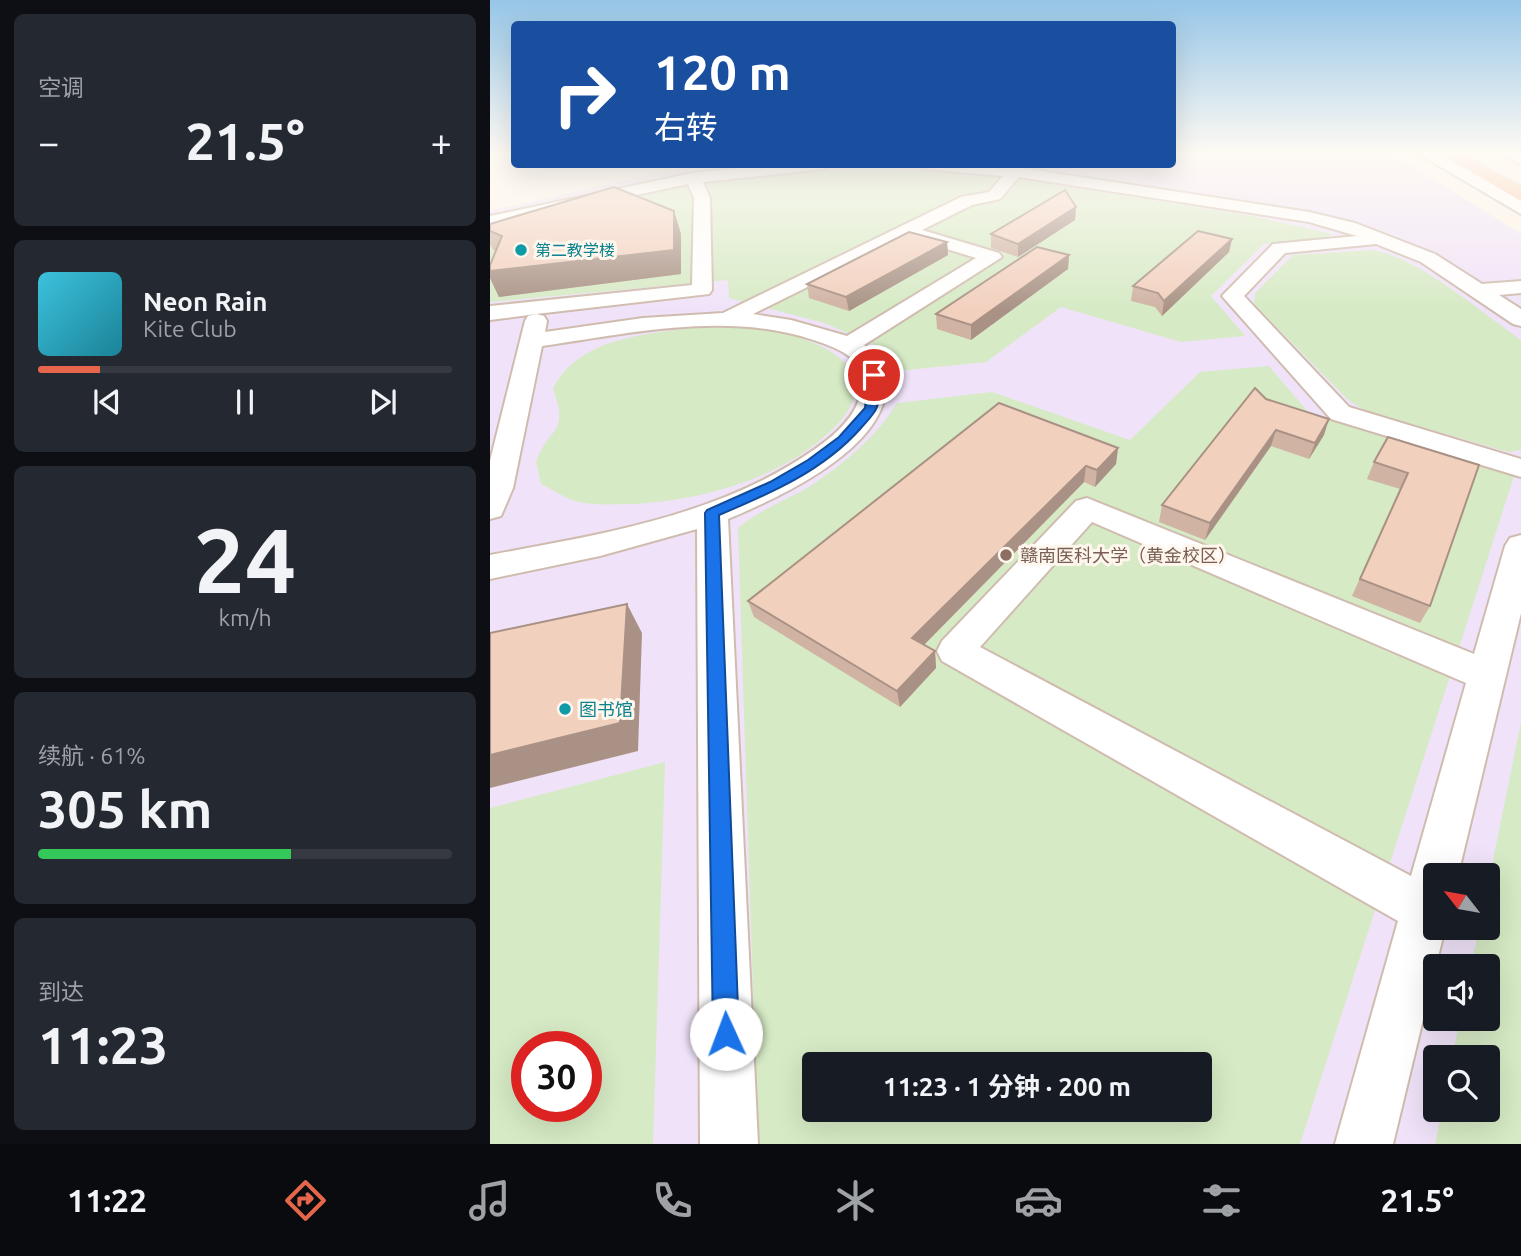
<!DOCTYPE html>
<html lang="zh">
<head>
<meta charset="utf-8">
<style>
  body { margin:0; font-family:Ubuntu,"Noto Sans SC",sans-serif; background:#242831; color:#f1f3f6; height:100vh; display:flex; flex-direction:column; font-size:26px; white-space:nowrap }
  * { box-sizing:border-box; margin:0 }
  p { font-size:23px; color:#9ea1a6 }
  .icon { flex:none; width:38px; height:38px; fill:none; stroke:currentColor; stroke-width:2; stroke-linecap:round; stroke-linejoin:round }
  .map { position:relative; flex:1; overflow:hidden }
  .drawer { display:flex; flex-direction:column; gap:14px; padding:14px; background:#0d0f14; width:490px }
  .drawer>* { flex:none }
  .top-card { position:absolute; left:21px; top:21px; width:665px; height:147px; border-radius:7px; box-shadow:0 7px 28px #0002; background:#1a4fa0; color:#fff; overflow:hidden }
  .needle { width:46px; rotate:301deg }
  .controls { position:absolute; left:933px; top:863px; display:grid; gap:14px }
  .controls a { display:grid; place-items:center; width:77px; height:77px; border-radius:7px; background:#171b24; box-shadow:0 7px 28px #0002; font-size:35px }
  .speed { position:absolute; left:21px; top:1031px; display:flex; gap:14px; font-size:35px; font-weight:700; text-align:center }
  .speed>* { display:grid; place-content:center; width:91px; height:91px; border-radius:50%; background:#171b24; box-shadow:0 7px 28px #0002; line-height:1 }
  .speed .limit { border:10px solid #d22; background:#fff; color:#111 }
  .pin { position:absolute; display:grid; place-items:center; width:60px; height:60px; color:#fff; margin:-30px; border:4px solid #fff; border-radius:50%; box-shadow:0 2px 7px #0007 }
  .me { position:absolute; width:77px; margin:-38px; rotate:358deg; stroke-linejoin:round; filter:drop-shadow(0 0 5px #0008) }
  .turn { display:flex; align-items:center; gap:24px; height:147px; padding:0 28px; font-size:32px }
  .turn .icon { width:91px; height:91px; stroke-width:2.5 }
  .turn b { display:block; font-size:49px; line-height:60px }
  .big { font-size:52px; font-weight:700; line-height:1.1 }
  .drawer .widget { flex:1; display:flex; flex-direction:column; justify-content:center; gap:10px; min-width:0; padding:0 24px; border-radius:10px; background:#242831 }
  .drawer .dial { align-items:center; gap:0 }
  .dial b { font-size:91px; line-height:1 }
  .song { display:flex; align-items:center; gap:21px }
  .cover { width:84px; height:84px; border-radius:10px; background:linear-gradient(135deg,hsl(190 70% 55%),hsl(190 70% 35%)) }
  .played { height:7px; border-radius:4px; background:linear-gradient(90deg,#e6664c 15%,#363941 15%) }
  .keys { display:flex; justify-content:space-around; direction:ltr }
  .heat { display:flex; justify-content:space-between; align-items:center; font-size:38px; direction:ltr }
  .charge { height:10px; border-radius:5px; background:linear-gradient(90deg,#34c759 61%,#363941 0) }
  .trip { position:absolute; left:312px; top:1052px; width:410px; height:70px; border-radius:7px; background:#171b24; box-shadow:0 7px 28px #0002; font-weight:700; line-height:70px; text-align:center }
  .dock { display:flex; height:112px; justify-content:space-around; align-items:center; background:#090b0e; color:#9ea1a6 }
  .dock .icon { width:49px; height:49px }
  .dock .on { color:#e6664c }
  .dock b { font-size:32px; color:#f1f3f6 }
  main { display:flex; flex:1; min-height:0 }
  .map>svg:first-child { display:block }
</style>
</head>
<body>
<main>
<section class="drawer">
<div class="widget"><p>空调</p>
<div class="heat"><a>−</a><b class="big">21.5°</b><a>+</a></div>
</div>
<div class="widget">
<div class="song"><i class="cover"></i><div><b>Neon Rain</b><p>Kite Club</p></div></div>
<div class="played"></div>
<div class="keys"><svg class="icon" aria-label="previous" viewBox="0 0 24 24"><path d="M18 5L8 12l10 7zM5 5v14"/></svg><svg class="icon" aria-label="pause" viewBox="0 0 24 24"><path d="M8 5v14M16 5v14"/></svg><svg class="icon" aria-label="next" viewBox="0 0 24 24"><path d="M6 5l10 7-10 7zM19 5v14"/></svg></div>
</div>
<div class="widget dial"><b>24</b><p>km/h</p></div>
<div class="widget"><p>续航 · 61%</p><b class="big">305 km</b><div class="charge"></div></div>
<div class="widget"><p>到达</p><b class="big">11:23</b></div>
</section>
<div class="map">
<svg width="1031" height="1144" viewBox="0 0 1031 1144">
  <rect width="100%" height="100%" fill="#fcf3e7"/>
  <path fill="#f0e3f9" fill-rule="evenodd" d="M683,151h215l133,83v910h-1031v-933l204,-46 478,-1zM945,875h53v53h-53zM945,966h53v52h-53zM37,1046h59v60h-59zM945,1057h53v53h-53zM324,1064h385v46h-385z"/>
  <g fill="#d6eac5" fill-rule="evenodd">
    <path d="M392,169l100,4 270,43 80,18 -7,6 -61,4 -53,52 34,40 -64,6 -120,-35 -75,55 -89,9 -24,-27 -49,-21 -95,-25 -1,-18 -238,22v-76l209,-44 110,-11z"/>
    <path d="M883,250c46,8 108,62 148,90v110l-13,2 -142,-41 -18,-11 -94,-96 1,-11 38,-38z"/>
    <path d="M203,328c26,0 54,-2 80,3 83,17 117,59 37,117 -49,36 -117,53 -177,56 -18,0 -40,2 -58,-3 -12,-4 -23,-12 -34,-17l-5,-22c12,-36 34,-26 17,-73 24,-50 90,-55 140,-61z"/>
    <path d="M779,366l40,47 205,63 -214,668h-542l-20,-616c23,-19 49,-28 74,-43 33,-22 64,-48 85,-82l95,-11 138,48 70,-68zM324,1064h385v46h-385z"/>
    <path d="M1031,722v422h-86l7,-34h46v-53h-36l8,-38 28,-1v-52h-17l8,-38h9v-43z"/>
    <path d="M175,762l-12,382h-163v-336zM96,1046v60h-59v-60z"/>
  </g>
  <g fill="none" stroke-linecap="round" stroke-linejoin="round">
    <g stroke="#d0bcaf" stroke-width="4">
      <g id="minor">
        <path d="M286,164h55l-7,5 -121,13 7,16 2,92 -3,4 -173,20 8,2 3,5 -2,11 98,-14 80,-5 238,-116 28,-5 14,-16 -77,-7 -7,-5 96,3 294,45 46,11 80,31 47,30 39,-3v12l-22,2 22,14v17l-8,-2 -92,-62 -45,-18 -91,9 -41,43 105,111 172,52v18l-190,-58 -109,-123 51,-52 84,-8 -48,-14 -290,-45 -19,22 -28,6 -50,25 77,23 3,4 -138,88c16,11 24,26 22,46 -7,61 -108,107 -158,128l30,625h-58l-3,-615 -97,27 -110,23v-24c112,-21 230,-39 325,-106 23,-16 50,-40 47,-72 -2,-18 -21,-27 -37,-33 -90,-35 -191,-11 -283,2l-29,142 -12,28 -11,3v-58l35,-140 3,-5 8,-2 -46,6v-14l202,-21 2,-87 -6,-14 -198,42v-10l203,-43zM418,237l68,21 -129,78 -56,-16 -38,-6z"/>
        <path d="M597,498l387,156 31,-108 5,-8 11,-3v78l-63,262h-23v53h10l-52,216h-58l63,-223 -456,-260 -5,-10 5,-10 134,-140zM602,522l374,161 -55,193 -431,-229z"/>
      </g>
    </g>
    <g stroke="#d0bcaf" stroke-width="4">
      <g id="tertiary">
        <path d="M924,151h20l87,49v14z"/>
        <path d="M1007,151l24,2v12z"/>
      </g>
    </g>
    <g stroke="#d9d0cd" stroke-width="4">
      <path id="trunk" d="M946,151h20l65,36v14z"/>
    </g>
    <use href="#minor" fill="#fff" fill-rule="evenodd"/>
    <use href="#tertiary" fill="#fff" fill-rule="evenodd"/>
    <use href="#trunk" fill="#f8c29f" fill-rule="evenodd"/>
  </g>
  <g fill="#d0b3a3">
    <path d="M586,207l-1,13 -57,37 -27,-9v-14z"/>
    <path d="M184,211l7,23v40l-182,23 -9,-19v-13l6,-13 -3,-2 -3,-6v-20z"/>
    <path d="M742,239l-3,13 -67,64 -7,-9 -24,-6 2,-15z"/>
    <path d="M457,242l1,13 -99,56 -40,-13 -2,-14z"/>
    <path d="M579,255l-1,14 -97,71 -34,-11 -1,-15z"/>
    <path d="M776,399l58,36 -15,24 -38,-13 -66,94 -46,-18 3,-17z"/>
    <path d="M628,448l-2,16 -21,23 -11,-5 -160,163 11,6 1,17 -36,39 -146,-90 -6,-16z"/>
    <path d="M884,462l105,3 -49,141 -10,17 -68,-27 48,-107 -33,-10z"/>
  </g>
  <g fill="#a99285">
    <path d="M586,207l-1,13 -57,37v-13z"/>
    <path d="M184,211l7,23v40l-182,23 -9,-19v-7z"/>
    <path d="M742,239l-3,13 -67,64 2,-15z"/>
    <path d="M457,242l1,13 -99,56 -3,-14z"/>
    <path d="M579,255l-1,14 -97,71v-15z"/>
    <path d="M839,419l-5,16 -15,24 6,-16z"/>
    <path d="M786,430l-5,16 -66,94 5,-17z"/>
    <path d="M628,448l-2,16 -21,23 2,-17z"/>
    <path d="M596,466l-2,16 -170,173 -2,-17z"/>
    <path d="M137,604l15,29 -4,118 -148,37v-33z"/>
    <path d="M445,651l1,17 -36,39 -3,-16z"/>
  </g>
  <g fill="#f2d0be" stroke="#a99285" stroke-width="2">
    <path d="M124,187l60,24v39l-184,21v-6l12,-29 -12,-5v-7z"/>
    <path d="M575,190l11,17 -58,37 -27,-10z"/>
    <path d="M708,231l34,8 -68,62 -6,-8 -25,-7z"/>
    <path d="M419,232l38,10 -101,55 -39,-13z"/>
    <path d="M547,247l32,8 -98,70 -35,-11z"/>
    <path d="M765,388l11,11 63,20 -14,24 -39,-13 -66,93 -48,-18z"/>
    <path d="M509,403l119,45 -21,22 -11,-4 -174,172 23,13 -38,40 -149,-90z"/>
    <path d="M898,437l91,28 -49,141 -70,-27 48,-106 -34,-11z"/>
    <path d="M137,604l-7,119 -130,32v-122z"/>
  </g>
  <linearGradient id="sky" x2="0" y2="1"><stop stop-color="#96c6e7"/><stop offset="0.49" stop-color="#fefaf4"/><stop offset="1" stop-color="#fefaf4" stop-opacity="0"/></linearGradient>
  <rect width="1031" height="311" fill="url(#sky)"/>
  <path fill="#1a73e8" stroke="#114b97" stroke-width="2" d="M384,371l6,4c1,11 1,22 -3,32 -3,8 -11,15 -16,21 -38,43 -90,65 -142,87l20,519 -4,9 -9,4 -9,-4 -4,-9 -8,-521 2,-3 63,-28 38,-22 31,-23 26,-29 3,-33z"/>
  <g fill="#0f9aa8" stroke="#fff7ed" stroke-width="2.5">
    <circle cx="31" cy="250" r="7"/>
    <circle cx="75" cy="709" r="7"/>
  </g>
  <circle fill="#8d6e63" stroke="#fff7ed" stroke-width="2.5" cx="516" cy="555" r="7"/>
  <g text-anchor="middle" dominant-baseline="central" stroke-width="6" stroke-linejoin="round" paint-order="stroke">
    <g font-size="16" fill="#0d838f" stroke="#fff7ed" text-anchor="start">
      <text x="45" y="250">第二教学楼</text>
    </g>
    <g font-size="18" fill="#785e54" stroke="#fff7ed" text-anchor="start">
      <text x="530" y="555">赣南医科大学（黄金校区）</text>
    </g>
    <g font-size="18" fill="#0d838f" stroke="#fff7ed" text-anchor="start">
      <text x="89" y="709">图书馆</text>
    </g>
  </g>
</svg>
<div class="controls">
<a><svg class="needle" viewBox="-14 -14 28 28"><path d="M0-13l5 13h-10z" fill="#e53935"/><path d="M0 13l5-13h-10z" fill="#9ea1a6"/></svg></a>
<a><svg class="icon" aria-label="sound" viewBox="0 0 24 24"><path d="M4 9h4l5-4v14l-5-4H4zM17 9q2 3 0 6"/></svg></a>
<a><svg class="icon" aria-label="search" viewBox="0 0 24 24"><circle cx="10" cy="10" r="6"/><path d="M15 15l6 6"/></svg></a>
</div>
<div class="speed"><div class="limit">30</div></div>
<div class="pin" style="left:384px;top:375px;background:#d93025"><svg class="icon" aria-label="arrive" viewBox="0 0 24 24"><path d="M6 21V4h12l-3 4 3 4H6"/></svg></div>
<svg class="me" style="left:236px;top:1034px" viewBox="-20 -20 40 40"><circle r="19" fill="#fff"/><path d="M0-13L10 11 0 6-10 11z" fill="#1a73e8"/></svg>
<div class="trip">11:23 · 1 分钟 · 200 m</div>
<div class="top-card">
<div class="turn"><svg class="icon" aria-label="right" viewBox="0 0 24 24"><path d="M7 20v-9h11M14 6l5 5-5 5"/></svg><div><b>120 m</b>右转</div></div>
</div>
</div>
</main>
<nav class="dock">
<b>11:22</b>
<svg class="icon on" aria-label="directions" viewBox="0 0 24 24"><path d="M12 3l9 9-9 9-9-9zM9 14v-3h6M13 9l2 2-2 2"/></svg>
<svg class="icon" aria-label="music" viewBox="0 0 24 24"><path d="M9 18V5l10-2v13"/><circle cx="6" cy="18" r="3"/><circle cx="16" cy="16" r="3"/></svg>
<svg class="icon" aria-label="phone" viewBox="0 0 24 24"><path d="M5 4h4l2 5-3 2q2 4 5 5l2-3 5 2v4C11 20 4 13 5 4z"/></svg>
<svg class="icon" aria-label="climate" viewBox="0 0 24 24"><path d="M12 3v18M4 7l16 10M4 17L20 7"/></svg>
<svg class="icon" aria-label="car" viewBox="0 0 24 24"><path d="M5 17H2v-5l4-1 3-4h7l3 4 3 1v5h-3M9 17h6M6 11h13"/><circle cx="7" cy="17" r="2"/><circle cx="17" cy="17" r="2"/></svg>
<svg class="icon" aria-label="filters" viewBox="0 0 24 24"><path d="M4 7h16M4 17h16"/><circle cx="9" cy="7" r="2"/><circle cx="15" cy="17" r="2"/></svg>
<b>21.5°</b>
</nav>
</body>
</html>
